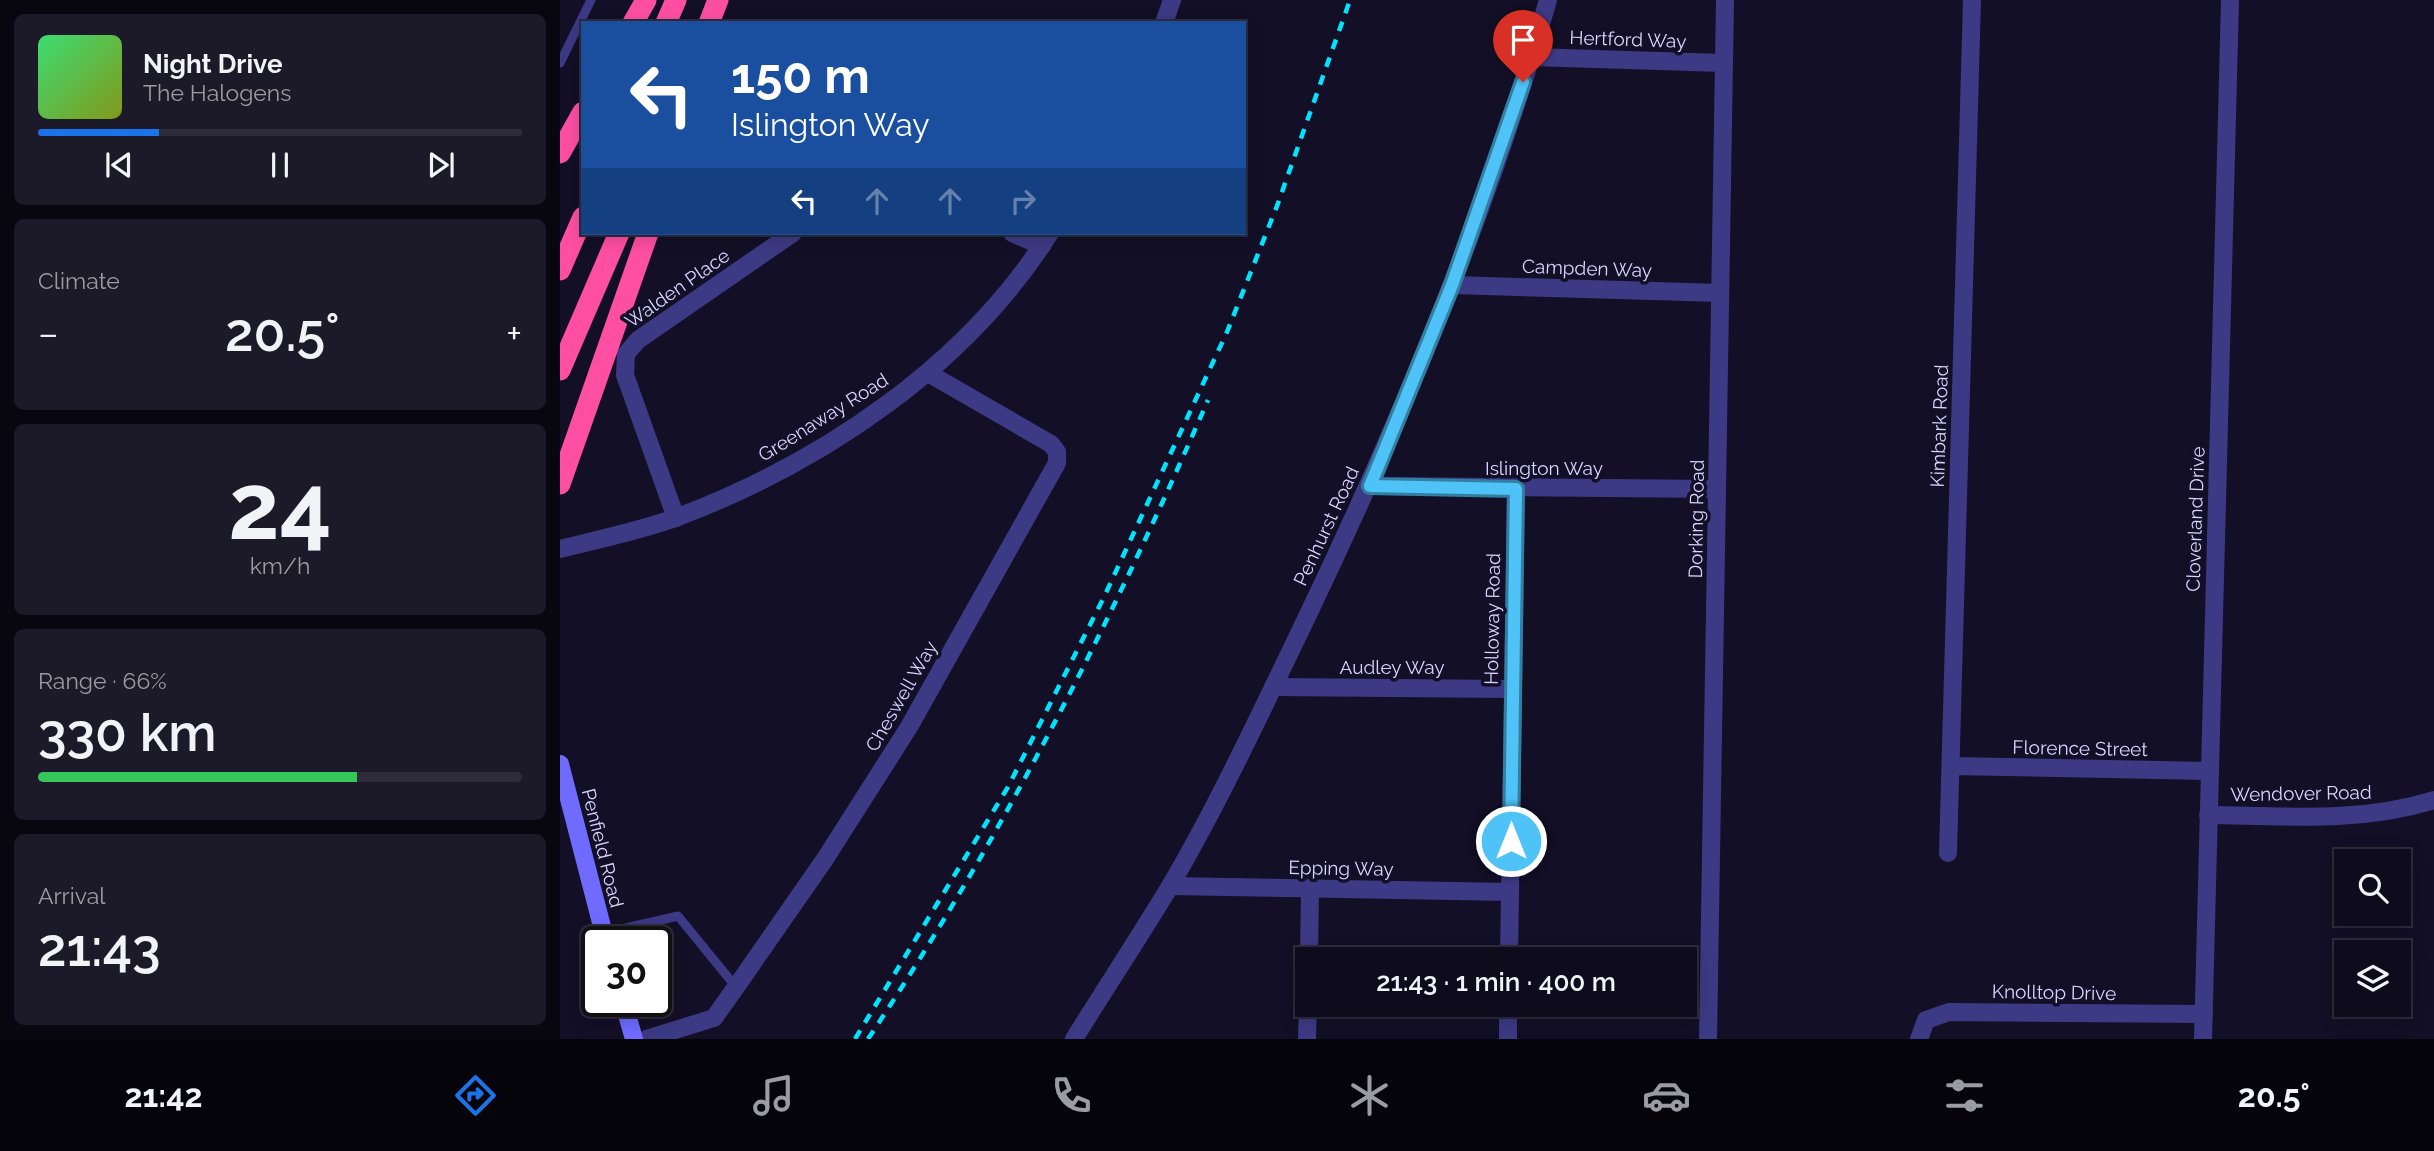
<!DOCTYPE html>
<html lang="en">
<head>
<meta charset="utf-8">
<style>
  body { margin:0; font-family:Raleway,sans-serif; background:#1c1929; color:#f1f3f6; height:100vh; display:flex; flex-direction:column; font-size:26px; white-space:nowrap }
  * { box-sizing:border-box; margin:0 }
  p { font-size:23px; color:#9b9ba3 }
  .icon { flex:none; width:38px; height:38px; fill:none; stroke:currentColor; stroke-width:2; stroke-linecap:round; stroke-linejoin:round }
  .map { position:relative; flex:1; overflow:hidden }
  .details { display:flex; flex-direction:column; gap:14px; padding:14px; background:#08060f; width:560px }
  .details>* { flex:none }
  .banner { position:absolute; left:21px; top:21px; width:665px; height:214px; border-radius:0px; box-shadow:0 4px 18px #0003,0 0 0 2px #2e2b3b; background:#1a4fa0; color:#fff; overflow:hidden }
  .fabs { position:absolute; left:1774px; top:849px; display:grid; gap:14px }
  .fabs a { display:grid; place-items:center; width:77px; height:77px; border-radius:0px; background:#0e0b1c; box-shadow:0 4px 18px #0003,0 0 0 2px #2e2b3b; font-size:35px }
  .speed { position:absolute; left:21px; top:926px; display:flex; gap:14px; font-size:35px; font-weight:700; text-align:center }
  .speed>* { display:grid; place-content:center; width:91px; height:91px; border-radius:50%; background:#0e0b1c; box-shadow:0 4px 18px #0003,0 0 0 2px #2e2b3b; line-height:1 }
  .speed .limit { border:4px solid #111; border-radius:10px; background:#fff; color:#111 }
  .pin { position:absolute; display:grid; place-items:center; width:60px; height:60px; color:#fff; margin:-72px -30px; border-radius:50% 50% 50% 0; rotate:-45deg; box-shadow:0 0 7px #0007 }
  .pin .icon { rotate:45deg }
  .me { position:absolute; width:77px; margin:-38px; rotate:0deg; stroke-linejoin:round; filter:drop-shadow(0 0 5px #0008) }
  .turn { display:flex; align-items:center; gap:24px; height:147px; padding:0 35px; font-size:32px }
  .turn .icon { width:91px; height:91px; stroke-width:2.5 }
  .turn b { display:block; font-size:49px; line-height:60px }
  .lanes { display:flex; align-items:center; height:66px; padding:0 35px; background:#0003; justify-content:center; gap:35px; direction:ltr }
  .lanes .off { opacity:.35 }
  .big { font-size:52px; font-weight:600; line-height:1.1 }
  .details .card { flex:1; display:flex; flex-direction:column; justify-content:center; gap:10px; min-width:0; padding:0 24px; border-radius:10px; background:#1c1929 }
  .details .dial { align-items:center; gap:0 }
  .dial b { font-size:91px; line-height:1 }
  .song { display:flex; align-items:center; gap:21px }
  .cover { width:84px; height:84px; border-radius:10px; background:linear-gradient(135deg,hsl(140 70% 55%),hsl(70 70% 35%)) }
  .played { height:7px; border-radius:4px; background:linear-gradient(90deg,#1a73e8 25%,#2e2b3b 25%) }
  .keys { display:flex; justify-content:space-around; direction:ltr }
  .heat { display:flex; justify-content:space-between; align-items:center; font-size:38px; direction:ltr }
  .charge { height:10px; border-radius:5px; background:linear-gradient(90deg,#34c759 66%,#2e2b3b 0) }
  .trip { position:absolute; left:735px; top:947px; width:402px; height:70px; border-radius:0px; background:#0e0b1c; box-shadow:0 4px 18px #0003,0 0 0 2px #2e2b3b; font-weight:600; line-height:70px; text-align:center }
  .tab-bar { display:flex; height:112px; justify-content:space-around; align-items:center; background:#06040b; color:#9b9ba3 }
  .tab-bar .icon { width:49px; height:49px }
  .tab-bar .selected { color:#1a73e8 }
  .tab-bar b { font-size:32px; color:#f1f3f6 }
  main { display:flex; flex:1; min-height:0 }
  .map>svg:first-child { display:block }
</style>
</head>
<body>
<main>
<section class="details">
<div class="card">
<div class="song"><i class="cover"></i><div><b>Night Drive</b><p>The Halogens</p></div></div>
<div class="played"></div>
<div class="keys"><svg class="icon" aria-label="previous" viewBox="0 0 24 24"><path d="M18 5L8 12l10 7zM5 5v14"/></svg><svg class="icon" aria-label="pause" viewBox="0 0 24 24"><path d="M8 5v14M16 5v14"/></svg><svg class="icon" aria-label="next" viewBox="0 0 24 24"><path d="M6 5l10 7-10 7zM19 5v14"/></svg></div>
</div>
<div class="card"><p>Climate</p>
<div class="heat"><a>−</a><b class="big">20.5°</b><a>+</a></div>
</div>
<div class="card dial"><b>24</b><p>km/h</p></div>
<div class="card"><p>Range · 66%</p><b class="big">330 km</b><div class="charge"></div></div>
<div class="card"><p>Arrival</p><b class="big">21:43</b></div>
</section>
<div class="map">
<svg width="1874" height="1039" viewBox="0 0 1874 1039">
  <rect width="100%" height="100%" fill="#130f26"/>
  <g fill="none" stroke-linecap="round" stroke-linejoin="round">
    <g stroke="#3d3a85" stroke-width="9">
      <path d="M0,63l31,-63"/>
      <path d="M44,933l74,-17 58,71"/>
    </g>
    <g stroke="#3d3a85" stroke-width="18">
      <path d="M604,23l8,-23"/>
      <path d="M972,57l191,6"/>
      <path d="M452,233l30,13"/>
      <path d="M893,285l267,8"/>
      <path d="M810,486l347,3"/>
      <path d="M116,518l-51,-143 1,-21 12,-14 155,-107"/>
      <path d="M0,549c39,-10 80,-18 118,-32 145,-55 288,-151 372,-284"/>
      <path d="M713,687l238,2"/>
      <path d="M1391,766l258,5"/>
      <path d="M1648,815c77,1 152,8 226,-15"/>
      <path d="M1388,853l24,-853"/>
      <path d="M610,886l340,6"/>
      <path d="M749,959l1,-71"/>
      <path d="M949,959l7,-470"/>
      <path d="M86,1039l68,-21 22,-31 89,-128 84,-132 148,-264v-11l-6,-8 -123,-71"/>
      <path d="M747,1039l1,-35"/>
      <path d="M948,1039v-35"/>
      <path d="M1148,1039l17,-1039"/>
      <path d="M1359,1039l7,-19 23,-8 255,2"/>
      <path d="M1643,1039l27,-1039"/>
    </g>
    <path stroke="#3d3a85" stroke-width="18" d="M514,1039c31,-50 64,-100 95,-151 50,-85 93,-178 136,-267 96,-200 182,-407 243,-621"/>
    <g stroke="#6f6bff" stroke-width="18">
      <path d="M0,764l46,178"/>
      <path d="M63,1001l11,38"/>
    </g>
    <g stroke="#ff4fa3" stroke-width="21">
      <path d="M73,23l13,-23"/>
      <path d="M106,23l10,-23"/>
      <path d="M149,23l9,-23"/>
      <path d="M0,153l23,-41"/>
      <path d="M0,270l23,-53"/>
      <path d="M0,370l59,-137"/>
      <path d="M0,484l88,-251"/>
    </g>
    <g stroke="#00e5ff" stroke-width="4.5" stroke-dasharray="10 9" stroke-linecap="butt">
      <path d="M295,1039l153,-252 96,-190 123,-265 50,-126 73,-206"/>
      <path d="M308,1039c134,-201 244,-418 340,-639"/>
    </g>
  </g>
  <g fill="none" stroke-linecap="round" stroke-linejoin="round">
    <g stroke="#337fa1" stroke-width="18">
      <path id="route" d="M951,841l5,-352 -146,-3 82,-201 71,-203"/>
    </g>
    <use href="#route" stroke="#4fc3f7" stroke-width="12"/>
  </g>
  <g text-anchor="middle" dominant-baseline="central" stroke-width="7" stroke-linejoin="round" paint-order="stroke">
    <g font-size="19" fill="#d9d4ff" stroke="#130f26">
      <text transform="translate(1068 39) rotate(2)">Hertford Way</text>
      <text transform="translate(1027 268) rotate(2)">Campden Way</text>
      <text transform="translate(117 288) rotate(-35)">Walden Place</text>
      <text transform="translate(263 417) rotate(-32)">Greenaway Road</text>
      <text transform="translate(1379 426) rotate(-88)">Kimbark Road</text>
      <text x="984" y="468">Islington Way</text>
      <text transform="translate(1136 519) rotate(-89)">Dorking Road</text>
      <text transform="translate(1635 519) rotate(-88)">Cloverland Drive</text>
      <text transform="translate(766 526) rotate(-65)">Penhurst Road</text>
      <text transform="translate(932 619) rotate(-89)">Holloway Road</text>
      <text x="832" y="667">Audley Way</text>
      <text transform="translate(341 696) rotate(-60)">Cheswell Way</text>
      <text transform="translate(1520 748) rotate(1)">Florence Street</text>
      <text transform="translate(1741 793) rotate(-1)">Wendover Road</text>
      <text transform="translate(43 848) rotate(76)">Penfield Road</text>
      <text transform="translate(781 868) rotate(1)">Epping Way</text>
      <text transform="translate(1494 992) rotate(1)">Knolltop Drive</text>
    </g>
  </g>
</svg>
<div class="fabs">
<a><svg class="icon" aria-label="search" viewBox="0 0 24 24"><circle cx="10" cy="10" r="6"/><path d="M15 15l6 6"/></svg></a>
<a><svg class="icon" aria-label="layers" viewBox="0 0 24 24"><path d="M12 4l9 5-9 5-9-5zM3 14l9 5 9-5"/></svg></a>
</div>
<div class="speed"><div class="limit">30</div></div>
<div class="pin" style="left:963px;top:82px;background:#d93025"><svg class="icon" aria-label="arrive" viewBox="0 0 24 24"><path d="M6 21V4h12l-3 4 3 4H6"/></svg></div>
<svg class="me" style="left:951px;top:841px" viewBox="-20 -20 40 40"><circle r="17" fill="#4fc3f7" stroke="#fff" stroke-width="3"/><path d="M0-11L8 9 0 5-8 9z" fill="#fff"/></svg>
<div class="trip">21:43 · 1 min · 400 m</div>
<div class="banner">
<div class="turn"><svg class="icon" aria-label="left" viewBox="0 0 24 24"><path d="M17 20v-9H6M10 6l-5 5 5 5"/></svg><div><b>150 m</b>Islington Way</div></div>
<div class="lanes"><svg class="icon" aria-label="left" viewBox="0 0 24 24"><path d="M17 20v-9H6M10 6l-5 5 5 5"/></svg><svg class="icon off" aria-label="ahead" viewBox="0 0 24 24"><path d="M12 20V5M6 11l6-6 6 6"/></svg><svg class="icon off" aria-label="ahead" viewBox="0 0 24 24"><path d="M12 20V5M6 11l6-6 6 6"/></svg><svg class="icon off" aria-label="right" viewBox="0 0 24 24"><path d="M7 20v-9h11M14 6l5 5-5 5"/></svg></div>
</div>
</div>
</main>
<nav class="tab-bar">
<b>21:42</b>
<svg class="icon selected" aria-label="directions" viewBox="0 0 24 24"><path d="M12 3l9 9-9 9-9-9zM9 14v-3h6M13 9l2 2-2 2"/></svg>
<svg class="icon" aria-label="music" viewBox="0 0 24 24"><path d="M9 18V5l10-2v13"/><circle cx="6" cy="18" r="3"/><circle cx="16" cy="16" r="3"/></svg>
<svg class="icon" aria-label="phone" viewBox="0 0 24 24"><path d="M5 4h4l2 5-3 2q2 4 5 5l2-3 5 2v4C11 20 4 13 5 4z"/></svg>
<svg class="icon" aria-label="climate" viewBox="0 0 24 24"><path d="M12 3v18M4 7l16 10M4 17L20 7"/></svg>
<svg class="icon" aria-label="car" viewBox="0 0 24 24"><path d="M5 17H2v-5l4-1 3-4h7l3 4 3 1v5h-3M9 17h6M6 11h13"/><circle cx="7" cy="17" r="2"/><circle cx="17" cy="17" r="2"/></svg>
<svg class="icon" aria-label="filters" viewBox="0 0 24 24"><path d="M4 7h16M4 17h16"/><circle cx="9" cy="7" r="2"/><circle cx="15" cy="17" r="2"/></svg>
<b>20.5°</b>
</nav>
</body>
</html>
